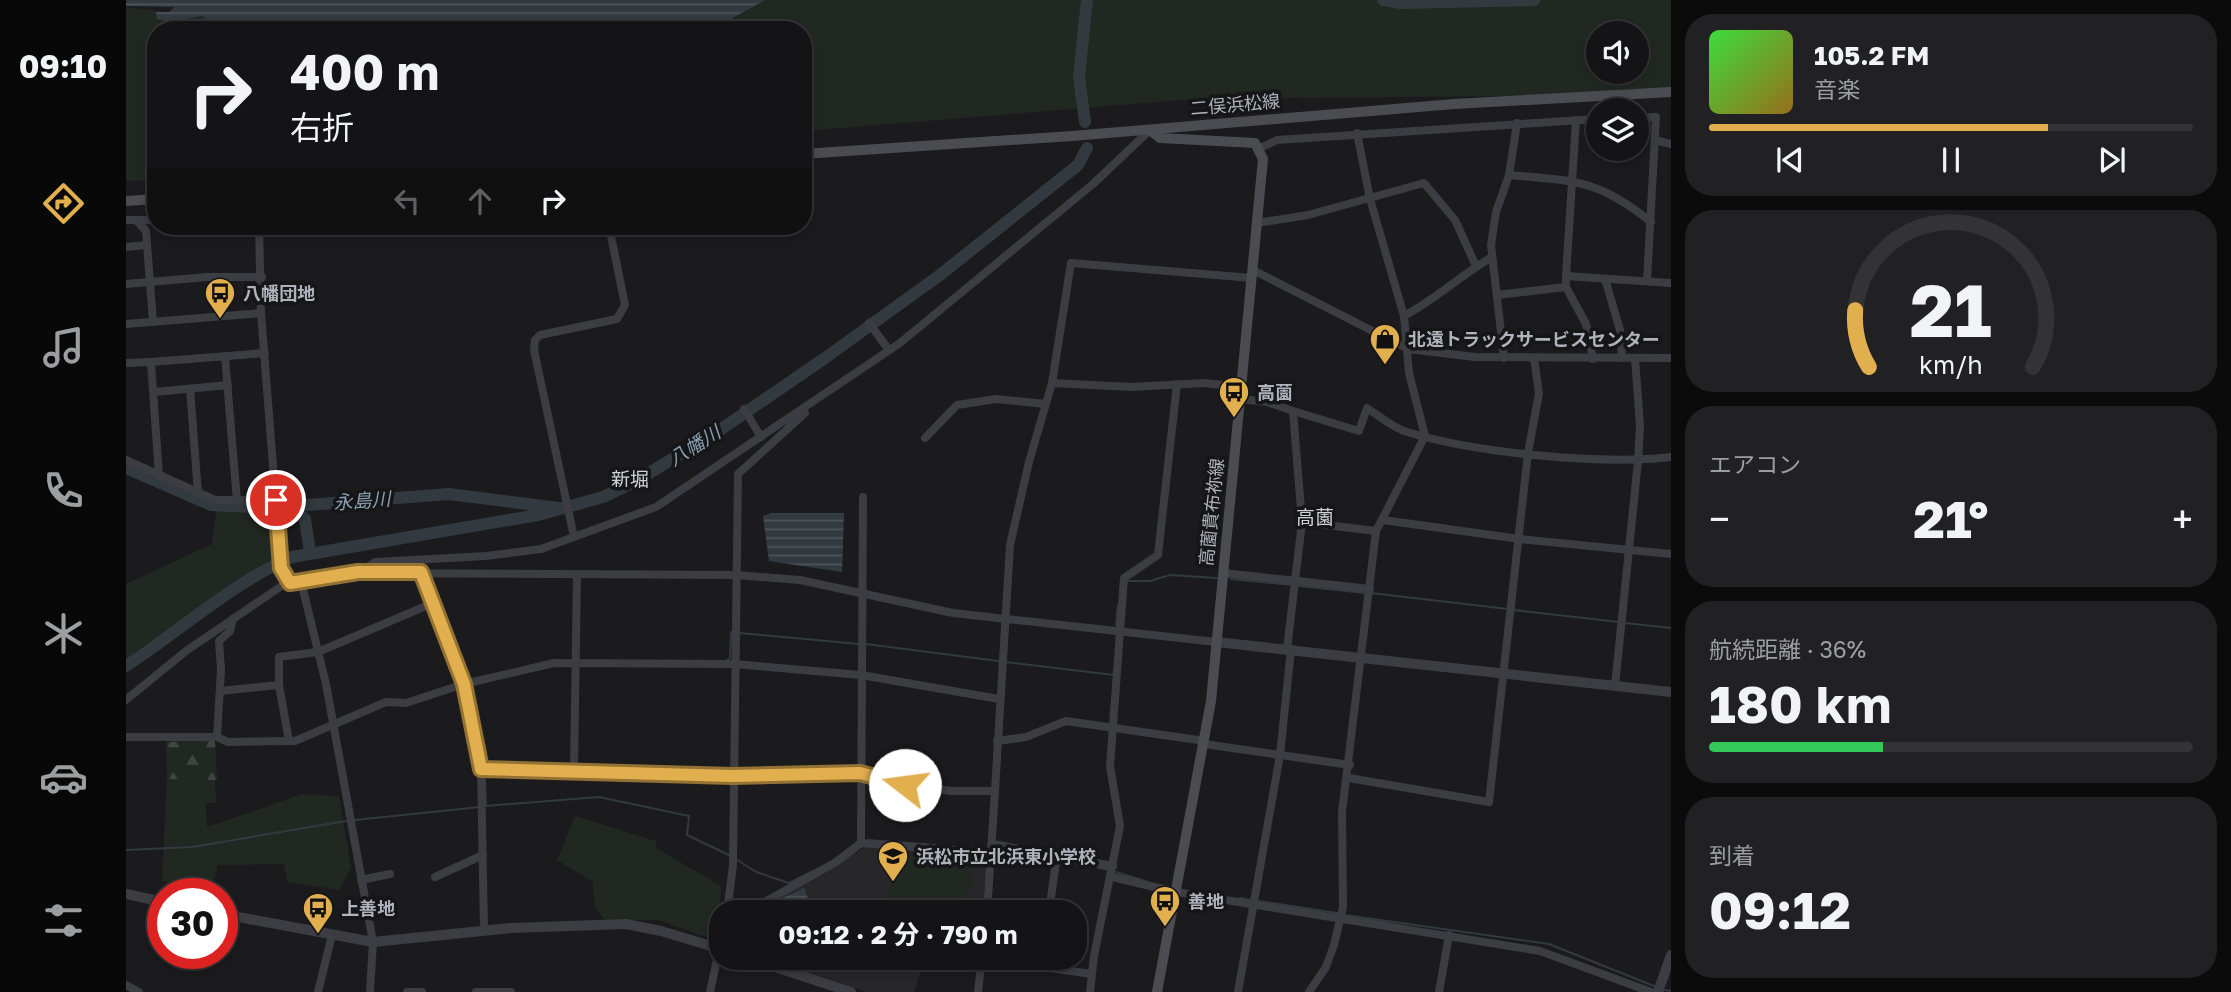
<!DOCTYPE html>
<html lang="ja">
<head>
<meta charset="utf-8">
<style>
  body { margin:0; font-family:"Golos Text","Noto Sans JP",sans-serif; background:#212123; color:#f1f3f6; height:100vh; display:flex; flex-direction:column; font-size:26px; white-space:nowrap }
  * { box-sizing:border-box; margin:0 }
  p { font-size:23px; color:#9d9ea1 }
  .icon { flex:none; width:38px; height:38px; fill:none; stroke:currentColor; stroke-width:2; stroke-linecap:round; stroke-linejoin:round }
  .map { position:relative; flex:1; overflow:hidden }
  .side { display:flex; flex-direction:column; gap:14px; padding:14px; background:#0b0b0c; width:560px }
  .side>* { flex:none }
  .banner { position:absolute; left:21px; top:21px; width:665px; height:214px; border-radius:28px; box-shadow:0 4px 10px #0003,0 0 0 2px #333335; background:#141416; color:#f1f3f6; overflow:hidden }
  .buttons { position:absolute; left:1460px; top:21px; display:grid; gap:14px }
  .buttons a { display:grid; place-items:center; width:63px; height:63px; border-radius:50%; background:#141416; box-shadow:0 4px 10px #0003,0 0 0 2px #333335; font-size:35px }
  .speed { position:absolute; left:21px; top:878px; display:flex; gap:14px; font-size:35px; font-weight:700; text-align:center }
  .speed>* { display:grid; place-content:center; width:91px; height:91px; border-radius:50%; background:#141416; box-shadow:0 4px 10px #0003,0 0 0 2px #333335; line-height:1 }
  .speed .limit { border:10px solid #d22; background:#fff; color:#111 }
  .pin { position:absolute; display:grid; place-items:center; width:60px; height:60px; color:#fff; margin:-30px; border:4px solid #fff; border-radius:50%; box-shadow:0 2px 7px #0007 }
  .me { position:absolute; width:77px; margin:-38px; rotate:285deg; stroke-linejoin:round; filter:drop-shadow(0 0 5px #0008) }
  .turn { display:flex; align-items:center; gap:24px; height:147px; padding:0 28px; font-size:32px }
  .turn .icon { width:91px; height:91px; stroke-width:2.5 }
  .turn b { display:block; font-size:49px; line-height:60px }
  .lanes { display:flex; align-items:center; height:66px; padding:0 28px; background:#0003; justify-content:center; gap:35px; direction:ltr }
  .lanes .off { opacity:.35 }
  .big { font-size:52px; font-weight:700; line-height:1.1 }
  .side .tile { flex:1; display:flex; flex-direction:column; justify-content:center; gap:10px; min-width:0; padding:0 24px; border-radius:28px; background:#212123 }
  .side .dial { align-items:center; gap:0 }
  .dial svg { height:182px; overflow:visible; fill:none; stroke:#333335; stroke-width:7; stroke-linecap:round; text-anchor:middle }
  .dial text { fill:#f1f3f6; stroke:none }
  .song { display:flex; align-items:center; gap:21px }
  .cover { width:84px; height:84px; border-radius:10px; background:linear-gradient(135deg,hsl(120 70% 55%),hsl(40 70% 35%)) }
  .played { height:7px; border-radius:4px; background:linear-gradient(90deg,#e2af4e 70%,#333335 70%) }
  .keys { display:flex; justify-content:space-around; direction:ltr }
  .heat { display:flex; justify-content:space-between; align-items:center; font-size:38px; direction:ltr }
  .charge { height:10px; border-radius:5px; background:linear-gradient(90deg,#34c759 36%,#333335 0) }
  .trip { position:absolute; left:583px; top:900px; width:378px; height:70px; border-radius:28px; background:#141416; box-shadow:0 4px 10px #0003,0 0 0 2px #333335; font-weight:700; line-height:70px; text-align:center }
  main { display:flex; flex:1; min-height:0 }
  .dock { display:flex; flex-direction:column; width:126px; justify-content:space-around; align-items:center; background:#080809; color:#9d9ea1 }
  .dock .icon { width:49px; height:49px }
  .dock .on { color:#e2af4e }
  .dock b { font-size:32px; color:#f1f3f6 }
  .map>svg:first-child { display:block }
</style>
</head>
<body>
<main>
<nav class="dock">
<b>09:10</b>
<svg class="icon on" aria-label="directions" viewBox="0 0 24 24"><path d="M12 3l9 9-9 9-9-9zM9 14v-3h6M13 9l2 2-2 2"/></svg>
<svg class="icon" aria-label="music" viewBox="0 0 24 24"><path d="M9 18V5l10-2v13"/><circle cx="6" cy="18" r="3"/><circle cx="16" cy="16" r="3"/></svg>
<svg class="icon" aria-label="phone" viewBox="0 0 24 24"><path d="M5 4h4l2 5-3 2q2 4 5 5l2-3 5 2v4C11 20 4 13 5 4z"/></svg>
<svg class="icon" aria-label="climate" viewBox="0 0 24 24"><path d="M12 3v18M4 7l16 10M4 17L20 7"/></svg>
<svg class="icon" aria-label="car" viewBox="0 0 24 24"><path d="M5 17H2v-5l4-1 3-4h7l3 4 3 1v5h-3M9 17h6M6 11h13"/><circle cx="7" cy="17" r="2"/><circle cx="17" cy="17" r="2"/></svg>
<svg class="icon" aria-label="filters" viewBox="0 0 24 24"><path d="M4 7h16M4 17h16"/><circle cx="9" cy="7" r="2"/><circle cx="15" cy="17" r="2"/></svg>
</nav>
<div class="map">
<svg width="1545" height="992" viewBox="0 0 1545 992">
  <defs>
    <pattern id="forest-firs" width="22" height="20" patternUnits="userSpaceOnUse" patternTransform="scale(1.75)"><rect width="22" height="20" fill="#212822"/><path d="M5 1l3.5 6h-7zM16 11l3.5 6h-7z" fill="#3f4540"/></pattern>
    <pattern id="water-rules" width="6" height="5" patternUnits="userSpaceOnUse" patternTransform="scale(1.75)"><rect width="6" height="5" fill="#323a40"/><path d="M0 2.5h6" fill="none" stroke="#4d545a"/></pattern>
  </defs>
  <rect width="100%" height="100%" fill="#1b1b1d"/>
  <g fill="#27272a">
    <path d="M741,846l121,8 -6,58h-230z"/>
    <path d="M639,957h160l-11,35h-47z"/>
  </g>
  <g fill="#212822" fill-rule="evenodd">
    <path d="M634,0h911v97l-56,-2 -421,4 -391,32v-101h-100zM1472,33h38v39h-38z"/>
    <path d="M0,7l187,23h-157v150l-30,1z"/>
    <path d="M91,505l56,9 -2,46 -137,93 -8,12v-81l86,-40z"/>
    <path d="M41,779l48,1 1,23h-10l1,24 95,-33 37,2 12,71 -11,23 -53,-8 -3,-18 -66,1 -5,20 -51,-4z"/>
    <path d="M449,816l81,25v7l65,38 -3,55 -60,-21h-53l-10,-12 -2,-26 -36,-22z"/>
    <path d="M773,858l70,7 4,21 -19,26h-71z"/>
  </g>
  <path fill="url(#forest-firs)" d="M89,739l2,41 -50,-1 -1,-37z"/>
  <g fill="url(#water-rules)">
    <path d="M0,0h639l-54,30h-481l-21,-7 -7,-7 -32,6 -13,-3 -1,-7h13l5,-5 -48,-1z"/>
    <path d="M646,513h72l-2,59 -73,-11 -6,-45z"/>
    <path d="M678,888l5,13 -22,11h-8l-5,-10z"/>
  </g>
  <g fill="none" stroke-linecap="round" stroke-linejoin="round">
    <g stroke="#323a40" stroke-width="2">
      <path d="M1105,579l61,6"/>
      <path d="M1002,581h22l20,-6 47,3"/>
      <path d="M1172,586l68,7"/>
      <path d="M1245,593l137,16"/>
      <path d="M313,605l28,73 4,1"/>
      <path d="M1388,610l105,12"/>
      <path d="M1499,623l46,5"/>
      <path d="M990,625l2,-20"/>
      <path d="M613,633l120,11"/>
      <path d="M740,644l132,17"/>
      <path d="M601,660l3,-2 1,-26"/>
      <path d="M879,662l109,13"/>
      <path d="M345,689l3,24"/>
      <path d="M359,775l1,30"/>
      <path d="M359,806l114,-9 90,19 -2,19 44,21"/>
      <path d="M229,820l125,-13"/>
      <path d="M742,840l68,5"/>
      <path d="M0,850l66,-3 154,-26"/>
      <path d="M868,850h12"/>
      <path d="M610,859l20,13 33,11 24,-12"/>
      <path d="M933,860l50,10"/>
      <path d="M990,872l29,9"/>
      <path d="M1114,898l11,2"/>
      <path d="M1133,901l78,12"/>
      <path d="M1219,915l204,29 105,42"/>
      <path d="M1539,990l6,1"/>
    </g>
    <g stroke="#323a40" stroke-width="12">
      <path d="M1257,0l18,3 133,-3"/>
      <path d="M959,122l-6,-45 8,-77"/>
      <path d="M0,468l85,37 58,3 180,-14 110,14"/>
      <path d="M164,506l15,13 5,34"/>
      <path d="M0,666c55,-36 106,-83 166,-109l246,-42 65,-18 33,-16 81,-49 108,-74 115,-83 138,-110 9,-17"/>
    </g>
    <g stroke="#3c3d42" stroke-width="8">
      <path d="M1510,118l20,-1 -9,164"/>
      <path d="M1450,120l-10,156v11l20,37 7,35"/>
      <path d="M1231,133l13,66 34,117"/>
      <path d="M1529,140l16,4"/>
      <path d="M1134,148l17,-8 321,-21"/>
      <path d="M1383,175c65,6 89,4 142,47"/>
      <path d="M0,220h30"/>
      <path d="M11,221l9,10 7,91"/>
      <path d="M1131,223l51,-8 116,-32 31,37 21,46"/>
      <path d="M133,226l2,87 20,255 9,15"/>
      <path d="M0,247l21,-2"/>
      <path d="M1127,270l155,79 67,8 196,1"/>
      <path d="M1440,276l105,7"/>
      <path d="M1479,279l15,51 2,28"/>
      <path d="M0,284l81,-7h55"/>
      <path d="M1371,295l69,-8"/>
      <path d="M743,323l20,27"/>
      <path d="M0,324l135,-11"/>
      <path d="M99,356l12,145"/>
      <path d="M1378,358l-13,-113 5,-33 13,-37 8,-52"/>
      <path d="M0,363l25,-1"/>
      <path d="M926,383l80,4 72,-4 38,4"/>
      <path d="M64,389l8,104"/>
      <path d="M28,392l74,-7"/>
      <path d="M1114,399l27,3 26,9 9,111 -15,127"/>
      <path d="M618,409l17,28"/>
      <path d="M1167,411l66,20 8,-23c12,8 24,18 37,23 69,22 196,34 267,26"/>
      <path d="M799,438l32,-33 39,-6 50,5"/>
      <path d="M0,460l89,40h61"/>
      <path d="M33,476l-8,-114 114,-9"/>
      <path d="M1257,520l137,19 151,15"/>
      <path d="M1176,522l74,9"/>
      <path d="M448,537l-40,-187 1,-10 5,-5 77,-16 8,-14 -16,-79"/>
      <path d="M295,572l43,112 17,86 3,160"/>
      <path d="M232,573l378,2 64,5 153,33 263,29"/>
      <path d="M1097,573l147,16"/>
      <path d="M175,581l25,103 47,258 -3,50"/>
      <path d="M153,685v-28l39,-5 115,-49"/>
      <path d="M1489,686l23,-225 2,-35 -5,-68"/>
      <path d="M94,691l59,-6 10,56"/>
      <path d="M0,700l60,-49 97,-66 75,-12 17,-11 111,-6 55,-7 115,-42 244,-164 193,-159 57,-54"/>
      <path d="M0,737h91l11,5 67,-1 91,-39 20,1 58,-19 90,-21 180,1 127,11 138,24"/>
      <path d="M91,737l4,-67 -2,-29 11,-10 3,-12"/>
      <path d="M871,741l29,-4 40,-16 139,20"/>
      <path d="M1078,744l146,21"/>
      <path d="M355,770l252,6 128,-3 44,12 47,6h43l15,-246 19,-83 23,-79 19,-120 181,15"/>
      <path d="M448,770l3,-196"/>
      <path d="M1223,778l140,24 39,-349 11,-60 -5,-35"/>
      <path d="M735,843l2,-346"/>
      <path d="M867,844l120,22"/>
      <path d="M309,877l48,-22"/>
      <path d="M986,877l64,15 364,59 111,41"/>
      <path d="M235,880l29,-6"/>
      <path d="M601,912l6,-47 5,-391 67,-61"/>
      <path d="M621,912l89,-50 25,-19 131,10"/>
      <path d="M861,912l8,-121"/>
      <path d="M923,912l8,-57"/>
      <path d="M917,957l-1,10 50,7"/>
      <path d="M0,985l13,7"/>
      <path d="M192,992l14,-57"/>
      <path d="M281,992h15"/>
      <path d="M350,992h35"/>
      <path d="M584,992l11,-51"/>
      <path d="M852,992l4,-35"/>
      <path d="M964,992l4,-36 26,-130 -10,-60 14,-188 34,-23 19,-171"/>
      <path d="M1112,992l42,-237 11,-106"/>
      <path d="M1183,992l17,-25 8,-22 9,-38 -1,-95 34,-281 49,-95 -16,-63 -5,-57c32,-17 57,-41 88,-59"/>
      <path d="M1313,992l10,-57"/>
    </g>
    <g stroke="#3c3d42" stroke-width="10">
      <path d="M1090,642l455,50"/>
      <path d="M0,894l37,8"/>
      <path d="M96,914l151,28 138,-14 115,-4 35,7 60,18"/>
      <path d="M619,957l106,35"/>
      <path d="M1532,992l13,-37"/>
    </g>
    <g stroke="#4b4c52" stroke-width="10">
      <path d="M1024,130l10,8 95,5 8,16 -52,542 -54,291"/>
      <path d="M677,154l269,-18 382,-32 217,-12"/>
      <path d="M0,201l30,-2"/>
    </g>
  </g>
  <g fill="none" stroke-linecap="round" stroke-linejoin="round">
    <g stroke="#937233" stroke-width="18">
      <path id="route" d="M150,500l5,68 9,15 68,-11h63l43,112 17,85 252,7 127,-3 45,12"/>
    </g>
    <use href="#route" stroke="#e2af4e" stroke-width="12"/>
  </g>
  <defs>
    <g id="bus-pin" transform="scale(1.575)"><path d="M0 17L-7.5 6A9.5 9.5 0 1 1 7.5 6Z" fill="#e2af4e" stroke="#161618"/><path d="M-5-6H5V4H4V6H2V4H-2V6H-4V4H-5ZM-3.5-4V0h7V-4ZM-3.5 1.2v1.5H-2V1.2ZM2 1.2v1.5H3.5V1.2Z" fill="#111"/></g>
    <g id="shop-pin" transform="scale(1.575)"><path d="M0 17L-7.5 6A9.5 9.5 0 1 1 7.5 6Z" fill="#e2af4e" stroke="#161618"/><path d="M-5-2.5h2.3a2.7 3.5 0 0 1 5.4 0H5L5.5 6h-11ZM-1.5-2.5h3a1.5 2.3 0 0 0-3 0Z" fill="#111"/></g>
    <g id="school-pin" transform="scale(1.575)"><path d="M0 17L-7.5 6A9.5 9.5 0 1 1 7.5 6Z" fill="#e2af4e" stroke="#161618"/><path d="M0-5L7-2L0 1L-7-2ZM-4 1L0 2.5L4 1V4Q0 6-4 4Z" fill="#111"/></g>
  </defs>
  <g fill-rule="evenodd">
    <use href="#bus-pin" x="94" y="293"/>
    <use href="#shop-pin" x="1259" y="339"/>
    <use href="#bus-pin" x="1108" y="392"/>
    <use href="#school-pin" x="767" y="856"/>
    <use href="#bus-pin" x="1039" y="901"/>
    <use href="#bus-pin" x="192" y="908"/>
  </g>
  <g text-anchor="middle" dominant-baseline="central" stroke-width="7" stroke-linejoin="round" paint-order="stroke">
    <g font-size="18" fill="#afb3bb" stroke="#161618">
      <text transform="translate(1109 104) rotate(-5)">二俣浜松線</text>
      <text transform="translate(1085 512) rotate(-84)">高薗貴布祢線</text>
    </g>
    <g font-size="18" font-weight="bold" fill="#afb3bb" stroke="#161618" text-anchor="start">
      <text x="117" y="293">八幡団地</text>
      <text x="1282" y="339">北遠トラックサービスセンター</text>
      <text x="1131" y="392">高薗</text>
      <text x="790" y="856">浜松市立北浜東小学校</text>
      <text x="1062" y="901">善地</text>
      <text x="215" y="908">上善地</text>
    </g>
    <g font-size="19" font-style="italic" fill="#8aa0b2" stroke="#161618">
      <text transform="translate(568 445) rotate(-32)">八幡川</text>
      <text transform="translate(236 500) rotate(-4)">永島川</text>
    </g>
    <g font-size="19" fill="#d0d2d8" stroke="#161618">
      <text x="504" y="478">新堀</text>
      <text x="1189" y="516">高薗</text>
    </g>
  </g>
</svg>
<div class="buttons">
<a><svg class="icon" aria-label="sound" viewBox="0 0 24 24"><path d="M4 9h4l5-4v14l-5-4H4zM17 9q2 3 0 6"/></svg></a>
<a><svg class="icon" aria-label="layers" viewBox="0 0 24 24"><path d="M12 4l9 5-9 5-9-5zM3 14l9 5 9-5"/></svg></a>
</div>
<div class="speed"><div class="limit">30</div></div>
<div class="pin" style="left:150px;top:500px;background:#d93025"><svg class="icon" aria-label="arrive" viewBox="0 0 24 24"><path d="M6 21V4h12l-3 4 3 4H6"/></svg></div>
<svg class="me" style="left:779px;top:785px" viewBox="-20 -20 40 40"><circle r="19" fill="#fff"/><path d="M0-13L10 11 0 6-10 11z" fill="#e2af4e"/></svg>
<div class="trip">09:12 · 2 分 · 790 m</div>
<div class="banner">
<div class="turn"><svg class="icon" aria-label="right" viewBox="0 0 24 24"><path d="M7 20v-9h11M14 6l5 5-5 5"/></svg><div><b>400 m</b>右折</div></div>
<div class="lanes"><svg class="icon off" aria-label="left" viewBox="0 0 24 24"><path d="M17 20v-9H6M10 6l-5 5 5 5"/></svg><svg class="icon off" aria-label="ahead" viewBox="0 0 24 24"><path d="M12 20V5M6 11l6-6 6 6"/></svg><svg class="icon" aria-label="right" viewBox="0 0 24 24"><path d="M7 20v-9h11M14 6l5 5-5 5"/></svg></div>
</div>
</div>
<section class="side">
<div class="tile">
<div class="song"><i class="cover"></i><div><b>105.2 FM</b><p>音楽</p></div></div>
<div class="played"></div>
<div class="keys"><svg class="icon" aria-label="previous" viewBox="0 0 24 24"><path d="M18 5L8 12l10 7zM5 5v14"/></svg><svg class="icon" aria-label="pause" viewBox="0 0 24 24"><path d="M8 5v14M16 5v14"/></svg><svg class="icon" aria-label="next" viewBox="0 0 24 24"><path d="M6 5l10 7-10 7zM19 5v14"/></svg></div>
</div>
<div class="tile dial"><svg viewBox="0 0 100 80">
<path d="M14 69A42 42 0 1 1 86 69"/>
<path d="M14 69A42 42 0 0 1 8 44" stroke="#e2af4e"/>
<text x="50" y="56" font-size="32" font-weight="700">21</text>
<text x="50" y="72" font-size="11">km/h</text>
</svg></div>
<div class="tile"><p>エアコン</p>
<div class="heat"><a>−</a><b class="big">21°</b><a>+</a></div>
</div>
<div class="tile"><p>航続距離 · 36%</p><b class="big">180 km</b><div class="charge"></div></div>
<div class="tile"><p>到着</p><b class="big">09:12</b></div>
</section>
</main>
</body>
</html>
